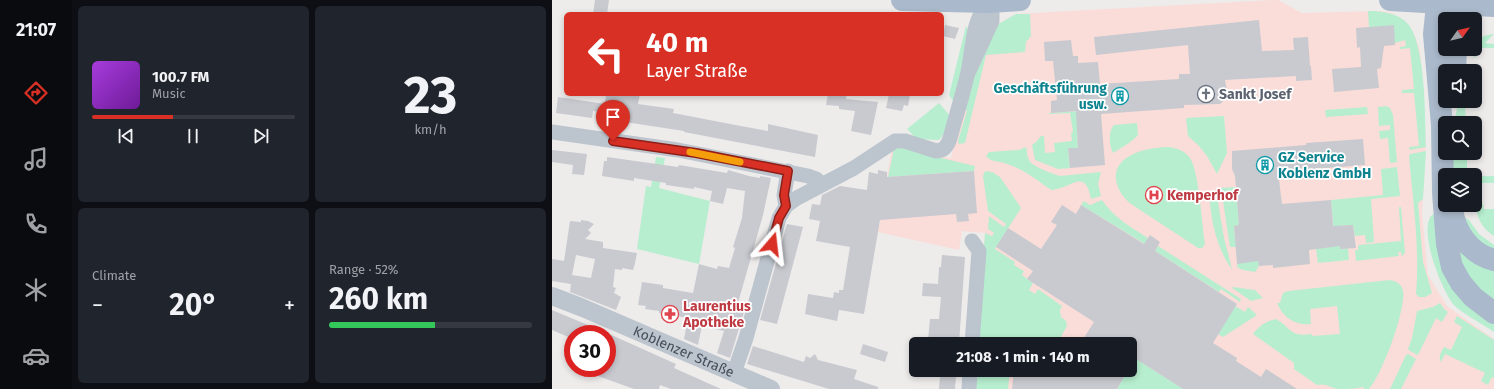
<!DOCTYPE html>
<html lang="en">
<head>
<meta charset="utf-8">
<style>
  body { margin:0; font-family:"Fira Sans",sans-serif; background:#20242c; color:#f1f3f6; height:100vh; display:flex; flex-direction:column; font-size:15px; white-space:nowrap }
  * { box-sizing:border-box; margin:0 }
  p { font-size:13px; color:#9ea1a6 }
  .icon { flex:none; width:22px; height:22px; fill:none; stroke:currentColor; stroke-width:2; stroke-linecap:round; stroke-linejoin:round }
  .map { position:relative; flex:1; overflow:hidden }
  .sheet { display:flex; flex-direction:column; gap:6px; padding:6px; background:#0d0f14; width:480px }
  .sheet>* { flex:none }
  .banner { position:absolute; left:12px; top:12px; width:380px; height:84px; border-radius:6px; box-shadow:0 2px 6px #0003; background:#d93025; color:#fff; overflow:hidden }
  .needle { width:26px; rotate:56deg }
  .tools { position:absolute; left:886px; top:12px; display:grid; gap:8px }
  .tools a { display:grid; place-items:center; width:44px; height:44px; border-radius:6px; background:#171b24; box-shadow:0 2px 6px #0003; font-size:20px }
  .speed { position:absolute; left:12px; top:325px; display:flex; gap:8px; font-size:20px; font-weight:700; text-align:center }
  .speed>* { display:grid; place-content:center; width:52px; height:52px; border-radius:50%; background:#171b24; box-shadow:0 2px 6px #0003; line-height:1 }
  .speed .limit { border:6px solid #d22; background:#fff; color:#111 }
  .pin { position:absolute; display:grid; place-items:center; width:34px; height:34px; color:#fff; margin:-41px -17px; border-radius:50% 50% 50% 0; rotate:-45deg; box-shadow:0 0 4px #0007 }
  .pin .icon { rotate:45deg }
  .me { position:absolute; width:44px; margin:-22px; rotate:17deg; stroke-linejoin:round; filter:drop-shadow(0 0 3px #0008) }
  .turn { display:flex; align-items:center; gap:14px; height:84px; padding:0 16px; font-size:18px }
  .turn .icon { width:52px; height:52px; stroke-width:2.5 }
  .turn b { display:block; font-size:28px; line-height:34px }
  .big { font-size:30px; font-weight:700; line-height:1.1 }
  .sheet .widget { flex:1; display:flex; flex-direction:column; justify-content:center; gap:6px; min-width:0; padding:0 14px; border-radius:6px; background:#20242c }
  .sheet .dial { align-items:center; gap:0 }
  .dial b { font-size:52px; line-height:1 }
  .song { display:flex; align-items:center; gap:12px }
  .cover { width:48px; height:48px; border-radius:6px; background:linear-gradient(135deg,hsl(280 70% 55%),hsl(280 70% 35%)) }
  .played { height:4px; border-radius:2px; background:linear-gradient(90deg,#d93025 40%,#363941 40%) }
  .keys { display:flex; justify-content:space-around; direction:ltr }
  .heat { display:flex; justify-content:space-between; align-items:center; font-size:22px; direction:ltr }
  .charge { height:6px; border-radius:3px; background:linear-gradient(90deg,#34c759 52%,#363941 0) }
  .sheet .tiles { flex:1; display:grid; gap:6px; grid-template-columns:repeat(2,1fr) }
  .trip { position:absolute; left:357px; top:337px; width:228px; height:40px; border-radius:6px; background:#171b24; box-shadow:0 2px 6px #0003; font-weight:700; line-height:40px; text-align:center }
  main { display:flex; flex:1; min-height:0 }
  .menu { display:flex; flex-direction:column; width:72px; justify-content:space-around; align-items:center; background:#090b0e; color:#9ea1a6 }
  .menu .icon { width:28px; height:28px }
  .menu .active { color:#d93025 }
  .menu b { font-size:18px; color:#f1f3f6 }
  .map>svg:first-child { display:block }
</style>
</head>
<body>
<main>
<nav class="menu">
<b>21:07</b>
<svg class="icon active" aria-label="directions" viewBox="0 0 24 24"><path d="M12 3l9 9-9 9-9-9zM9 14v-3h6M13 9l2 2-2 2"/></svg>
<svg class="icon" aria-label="music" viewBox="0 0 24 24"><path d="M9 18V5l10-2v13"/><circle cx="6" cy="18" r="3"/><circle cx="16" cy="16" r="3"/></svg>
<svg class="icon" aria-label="phone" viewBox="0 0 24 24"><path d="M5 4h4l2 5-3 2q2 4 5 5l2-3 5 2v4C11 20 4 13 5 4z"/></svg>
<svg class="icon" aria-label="climate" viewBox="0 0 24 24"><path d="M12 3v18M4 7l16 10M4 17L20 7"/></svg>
<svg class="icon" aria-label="car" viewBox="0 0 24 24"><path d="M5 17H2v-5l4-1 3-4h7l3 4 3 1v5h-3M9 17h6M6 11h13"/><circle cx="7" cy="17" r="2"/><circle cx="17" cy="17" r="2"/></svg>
</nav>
<section class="sheet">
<div class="tiles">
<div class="widget">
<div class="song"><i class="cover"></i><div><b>100.7 FM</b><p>Music</p></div></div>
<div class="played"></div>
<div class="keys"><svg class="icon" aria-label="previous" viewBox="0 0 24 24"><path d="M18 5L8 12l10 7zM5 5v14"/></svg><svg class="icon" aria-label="pause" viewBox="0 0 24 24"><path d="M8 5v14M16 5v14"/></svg><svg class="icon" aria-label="next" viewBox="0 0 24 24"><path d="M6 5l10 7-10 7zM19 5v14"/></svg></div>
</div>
<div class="widget dial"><b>23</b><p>km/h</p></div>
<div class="widget"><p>Climate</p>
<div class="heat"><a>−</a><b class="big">20°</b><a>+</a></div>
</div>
<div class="widget"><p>Range · 52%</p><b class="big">260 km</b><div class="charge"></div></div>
</div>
</section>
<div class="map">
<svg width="942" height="389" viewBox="0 0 942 389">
  <rect width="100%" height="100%" fill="#eeebeb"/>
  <path fill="#faddd9" d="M722,0h4l24,13 78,-2 12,2 16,11 6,10 6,16 3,38 3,59 -4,66 6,62 19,31 47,33v50h-520l1,-19h155v-26h-153l8,-111 -23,-2 -3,19 -81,-18 14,-85 32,5 27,6 14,-60 30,-72 21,-12z"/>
  <g fill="#b7eecf">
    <path d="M816,11c14,0 30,2 40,13 18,21 17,94 18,123l-16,3 -1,-3 10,-1 -5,-53h-12v-3l12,-1 -4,-41 -10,1v-2l6,-1 -1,-6 -10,3 -26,-16z"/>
    <path d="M464,14h14l1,22 -5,6 -1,10 -39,3 -21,88 -6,1 -1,-3 9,-30 -4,-5 2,-8 30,-72z"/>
    <path d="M414,26l5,8 -17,68 -5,-7z"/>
    <path d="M942,34l-9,9 9,1v4h-18v9h-2l-2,-7 3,-1c0,-11 9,-14 19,-15z"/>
    <path d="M387,103l11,13 -3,14 -8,10 -22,-1 -10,-10z"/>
    <path d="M913,104l1,19h-12l3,-15 3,-3z"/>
    <path d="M834,106l4,2 3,7 4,47 -7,1 -2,-25 -8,1 -1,-8 11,-1v-5l-11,1 -1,-19z"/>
    <path d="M815,107l1,7 -42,3 -1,-7z"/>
    <path d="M529,111l-4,16 1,21 -10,1 2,19 -12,1 -23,-9 -3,-15 4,-3 5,-6h3l1,17 10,-1 -1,-9 18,-2 -1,-8 2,-1 -3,-19 -21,1v-1z"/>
    <path d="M672,116l3,37 -10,21 -10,-18 -8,-10 -11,-10 -2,-18z"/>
    <path d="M585,123l1,12c-6,7 -17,13 -25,18 -4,-8 -5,-22 1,-28z"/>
    <path d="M345,145l36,11 42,10 -1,5 -86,6 6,-29z"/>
    <path d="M474,147c1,4 1,10 3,13 2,6 24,14 31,16l41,-4 -3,12 3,12 -10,3c-6,-33 -21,-9 -40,-9 -14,-10 -28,-21 -44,-26 -7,-3 -17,-2 -21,-8l3,-4 30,-2z"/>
    <path d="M617,147c8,1 16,4 21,11 9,13 12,68 15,86l-3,4h-4l-67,-44c-6,-5 -12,-12 -14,-20 -8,-29 31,-37 52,-37z"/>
    <path d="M874,151l-3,48 -5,4 5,59 9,31 -7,4h-6l-3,-3c4,-46 -3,-92 -7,-138l1,-2z"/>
    <rect x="900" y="153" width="15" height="22"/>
    <path d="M104,157l9,1 -6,30 51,13 -11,63 -62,-15 9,-63 5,1z"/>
    <path d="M845,167l3,29 -29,3 3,43 -8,1 -1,-8 -10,1 -2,-11 -15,1 2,23 8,-1 1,12 -31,3 -2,-14 19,-3 -4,-46 52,-5 -2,-26z"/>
    <path d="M433,171l7,1 8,5 21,31 -26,41 20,13 -1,3 10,6 -2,4 11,8 -4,7 6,4 3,-5 24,17 -2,4 1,7 5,4 1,5 -9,16 -4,2h-77l8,-111 7,3 2,-3 -6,-4 1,-13 15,11 2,-3 -18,-13 -5,-35z"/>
    <path d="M923,176h19v7h-16l6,26h10v27c-22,-14 -19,-36 -19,-60z"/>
    <path d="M684,187l3,38 -5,1 1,15 23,13 1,12 -4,6 -12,-2 -5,-2 -1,-4 2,-17h-9l-9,-59z"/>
    <path d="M664,190l8,48 8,31c-14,-17 -23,-53 -22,-75l3,-3z"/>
    <path d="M550,200c12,18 29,27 46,38l-3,6 -64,-39 3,-4 6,4z"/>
    <path d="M847,207h2l4,46 -3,3 -1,-4h-3l1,4 -43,5 -1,-11h3v-5l43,-4z"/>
    <path d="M885,212l5,26 52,81v13c-10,-7 -34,-20 -41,-28 -12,-16 -31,-65 -24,-84 1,-4 4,-6 8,-8z"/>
    <path d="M913,218l4,2 10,14 15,11v9l-31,-30z"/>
    <path d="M900,233l42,33v40l-27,-26z"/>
    <path d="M606,246l83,53 -1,3 -19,-13 -2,3 -64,-41z"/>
    <path d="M838,280c6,1 12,4 13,11 3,19 -21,84 -34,98h-5l-1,-2c-8,2 -17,2 -25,2 -9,-2 -12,-6 -21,-4l-23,-16v-6l-41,-29c6,-8 13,-13 23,-15 17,10 13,18 36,15v2l28,-2 -3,-28 -27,3 1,15c-15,2 -28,-6 -34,-21h3l3,-10 5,-2z"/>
    <path d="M681,287l22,3 8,8 -12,3 -19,-13z"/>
    <path d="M888,303l4,6 4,3 -6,10 -6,-4 -18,37 -8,-4 -2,-2 4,-11 5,-27 16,-4z"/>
    <path d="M683,306l10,6 3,-5 9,8 -34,22 -5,-3z"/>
    <path d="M905,316l37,24v38l-2,-1 -4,8 -7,-4 4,-8 -40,-19 -4,8c-3,-5 0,-10 3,-15l7,3 11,-23 -8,-5z"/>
    <path d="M856,354l8,5 -15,30h-11l16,-34z"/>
    <path d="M578,355l53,34h-66l7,-12 -11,-7h17z"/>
    <path d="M423,370h35l-2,19h-34z"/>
  </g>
  <g fill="#c8cad0" fill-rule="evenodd">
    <path d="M43,0h14l-2,14h-14z"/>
    <path d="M707,20l3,31 32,-1 -1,-12 15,-1 2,29h1l1,14 -16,1v-5l-71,4 3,17 -8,7 -36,1v3l-83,6 4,51 -35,3 -2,-20h10l-2,-37 -25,2v-12l6,-1 -4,-39h-8l-1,-19 27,-2 2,16h5v7l20,-1 2,22 79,-5v-5h11l-2,-29 -92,10 -2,-18z"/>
    <path d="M393,25l14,3 -4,11 -12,-3z"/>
    <path d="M842,25l1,20 -11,1 -3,22 -4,1 2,19 -45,4 -2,-23 29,-2 -1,-20 -3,1 -1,-20z"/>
    <path d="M54,94h34l-2,10 36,5 -1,4 73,14 22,4v-7l50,11 -3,22 -131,-25v-1l-59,-9h-10l1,-8 -23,-3 -1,7 -36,-5 2,-16 47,7z"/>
    <path d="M276,94h19l-1,5 32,3 -7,33 -20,-4 4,-20 -16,-2v-3l-13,-1z"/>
    <path d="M337,94l21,1 -2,11 -4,-1 -2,6 -16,-3z"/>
    <path d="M811,139l2,26 -87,7 4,32 49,-4 2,26 20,-1 3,23 -16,1v-3l-31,4 1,14 -37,4v-3l-14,1 -1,-5 -21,3 -3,-38 5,-1 -4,-49 -3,-7v-18l74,-6v-2z"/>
    <path d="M0,150l35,4 -3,21 -12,-1 1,-9 -21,-3z"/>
    <path d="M55,157l71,10 1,-2 48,8 1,-3 21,6 11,2v-2l11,2 -8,37 -27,95 8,2 -14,46 -13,-5 7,-22 -22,-5 -4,19 -14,-6 4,-21 -29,-5v-2l-14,-2 1,-3 -8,-1 4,-23 21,3v3l30,5 6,-29 18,5 1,-3 11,2 6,-20 -2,-1 9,-29 3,-27 -18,-3 -4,16 -13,-3 2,-10 -18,-4v2l-28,-4v-2l-32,-5v3l-32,-5 2,-15h3z"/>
    <path d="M326,170l9,2v5l87,-6 3,42 -9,1 1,7 -12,1 -1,-8 -76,6 -16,94 -25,-4 -2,11 -32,-7 3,-20 25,4 1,-6 5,1v-3h4l7,-43 -34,-6 4,-20 -11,-2 3,-15 8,1 2,-10 18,-9 27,4 2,-18 9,2z"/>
    <path d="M510,205l14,9 5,-9 63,39 6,-9 10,7 -5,9 82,53 -24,39 24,15 -1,3 25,16 5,-8 31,20h-114l-53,-34v-11h-50l14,-22 -67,-43 6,-8 -37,-24 12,-19 33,21 16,-24 -6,-3z"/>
    <path d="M29,220l7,1 6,3 -6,6 3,3 -6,6 18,3v6l34,5 -2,10 -2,7 -11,-2v2l-7,-1 -2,18 3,1 -2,5 7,4 -5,13 -46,-18 1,-8 -19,-3v-22l12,2 6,-40 11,1zM24,255l19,4 -4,19 -19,-3z"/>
    <path d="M235,224l16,3 -26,97 -17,-4z"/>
    <path d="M390,255l23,2 -6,87h-20l1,-3 -12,-1 2,-21h9l2,-22 -19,-1 1,-13 15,1 1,-17h2z"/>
    <path d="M0,310l55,23 69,31 -2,4 47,21h-50l-11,-4 -1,4h-25l-39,-14 3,-7h9v-34h-34v5l-21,-9z"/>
    <path d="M311,344l25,8 -3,10 -25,-8z"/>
    <path d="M201,346l51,16 2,-6 4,2 5,-4 3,6 39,10 -3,9 24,8v2h-49l-82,-25z"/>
    <path d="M462,370h99l11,7 -7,12h-105z"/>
    <path d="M388,376h16l-1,13h-16z"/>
  </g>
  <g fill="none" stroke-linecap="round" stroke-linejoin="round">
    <g stroke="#bcc5ce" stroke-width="15">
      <path d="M0,132l126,18 130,26 8,3 6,5"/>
      <path d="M234,206l-2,-11 4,-24"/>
      <path d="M420,241l7,10 -7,93"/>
      <path d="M182,373l12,-35 33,-120 7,-12 11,-8 57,-30 41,-27h10l31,10c8,0 12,-6 14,-13 6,-22 13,-44 18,-66 5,-23 4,-53 21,-70l3,9v10l-24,52"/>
      <path d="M417,389l1,-19"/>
    </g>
    <path stroke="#bcc5ce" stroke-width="18" id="s1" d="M0,296l31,12 188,81"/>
    <g stroke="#aab9cb" stroke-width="22">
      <path d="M350,0l87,2 31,-2"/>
      <path d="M838,0l104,6"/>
      <path d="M895,0l-6,5 -5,10 -2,19 8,91 1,68 4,51 5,23 9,16 12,14 21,16"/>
      <path d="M903,71l1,-22"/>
      <path d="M900,209c3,23 18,45 42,51"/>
    </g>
  </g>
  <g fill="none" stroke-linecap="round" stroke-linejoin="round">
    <g stroke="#8d1f18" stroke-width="10">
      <path id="route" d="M61,141l83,12 92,18 -4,24 2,11 -7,12 -7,26"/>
    </g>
    <use href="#route" stroke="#d93025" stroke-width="7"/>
    <path stroke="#f59e0b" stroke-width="7" d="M138,152l50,10"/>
  </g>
  <defs>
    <g id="church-ring" transform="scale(0.9)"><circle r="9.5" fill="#fff" stroke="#6b7280" stroke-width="1.5"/><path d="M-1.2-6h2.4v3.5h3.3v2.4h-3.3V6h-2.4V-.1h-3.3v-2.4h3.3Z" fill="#6b7280"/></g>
    <g id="building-ring" transform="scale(0.9)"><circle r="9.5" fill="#fff" stroke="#0f9aa8" stroke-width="1.5"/><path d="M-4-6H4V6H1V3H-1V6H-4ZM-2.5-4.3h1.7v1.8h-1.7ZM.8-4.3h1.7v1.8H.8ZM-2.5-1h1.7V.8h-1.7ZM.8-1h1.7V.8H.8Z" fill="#0f9aa8"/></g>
    <g id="hospital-ring" transform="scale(0.9)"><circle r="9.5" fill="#fff" stroke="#e0444e" stroke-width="1.5"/><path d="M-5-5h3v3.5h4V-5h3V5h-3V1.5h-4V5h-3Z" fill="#e0444e"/></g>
    <g id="pharmacy-ring" transform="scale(0.9)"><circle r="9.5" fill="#fff" stroke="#e0444e" stroke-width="1.5"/><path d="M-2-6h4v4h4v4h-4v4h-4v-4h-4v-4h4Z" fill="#e0444e"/></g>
  </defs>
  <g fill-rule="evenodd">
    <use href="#church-ring" x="654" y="94"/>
    <use href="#building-ring" x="568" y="96"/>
    <use href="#building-ring" x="713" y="165"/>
    <use href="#hospital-ring" x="602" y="195"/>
    <use href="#pharmacy-ring" x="118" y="314"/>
  </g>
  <g text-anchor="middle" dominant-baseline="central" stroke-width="3.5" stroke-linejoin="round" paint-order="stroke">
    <g font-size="14" font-weight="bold" fill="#0d838f" stroke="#fff" text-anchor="end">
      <text x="555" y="88">Geschäftsführung<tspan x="555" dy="16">usw.</tspan></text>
      <text x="726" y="157" text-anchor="start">GZ Service<tspan x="726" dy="16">Koblenz GmbH</tspan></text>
    </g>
    <g font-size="14" font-weight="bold" fill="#5b616d" stroke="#fff" text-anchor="start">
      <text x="667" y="94">Sankt Josef</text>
    </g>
    <g font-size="14" font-weight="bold" fill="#be3a42" stroke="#fff" text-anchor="start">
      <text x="615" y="195">Kemperhof</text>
      <text x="131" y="306">Laurentius<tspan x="131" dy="16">Apotheke</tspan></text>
    </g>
    <g font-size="14" fill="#444d58" stroke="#fff">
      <text stroke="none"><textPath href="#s1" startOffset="143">Koblenzer Straße</textPath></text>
    </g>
  </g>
</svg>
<div class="tools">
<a><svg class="needle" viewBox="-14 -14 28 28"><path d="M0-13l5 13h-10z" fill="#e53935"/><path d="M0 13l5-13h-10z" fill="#9ea1a6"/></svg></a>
<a><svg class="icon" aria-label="sound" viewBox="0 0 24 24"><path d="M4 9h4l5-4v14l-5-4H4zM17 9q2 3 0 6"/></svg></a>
<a><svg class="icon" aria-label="search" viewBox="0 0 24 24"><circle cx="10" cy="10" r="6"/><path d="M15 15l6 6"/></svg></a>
<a><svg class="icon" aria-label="layers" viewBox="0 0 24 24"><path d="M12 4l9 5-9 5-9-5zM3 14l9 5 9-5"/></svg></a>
</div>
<div class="speed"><div class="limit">30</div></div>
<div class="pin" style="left:61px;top:141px;background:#d93025"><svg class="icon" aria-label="arrive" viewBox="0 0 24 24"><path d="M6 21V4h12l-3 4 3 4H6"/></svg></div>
<svg class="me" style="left:220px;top:244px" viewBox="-20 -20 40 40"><path d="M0-17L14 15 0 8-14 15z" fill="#d93025" stroke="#fff" stroke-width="4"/></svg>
<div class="trip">21:08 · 1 min · 140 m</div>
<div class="banner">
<div class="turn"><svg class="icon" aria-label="left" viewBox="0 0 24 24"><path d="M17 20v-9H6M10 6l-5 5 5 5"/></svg><div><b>40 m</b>Layer Straße</div></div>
</div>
</div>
</main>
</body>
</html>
